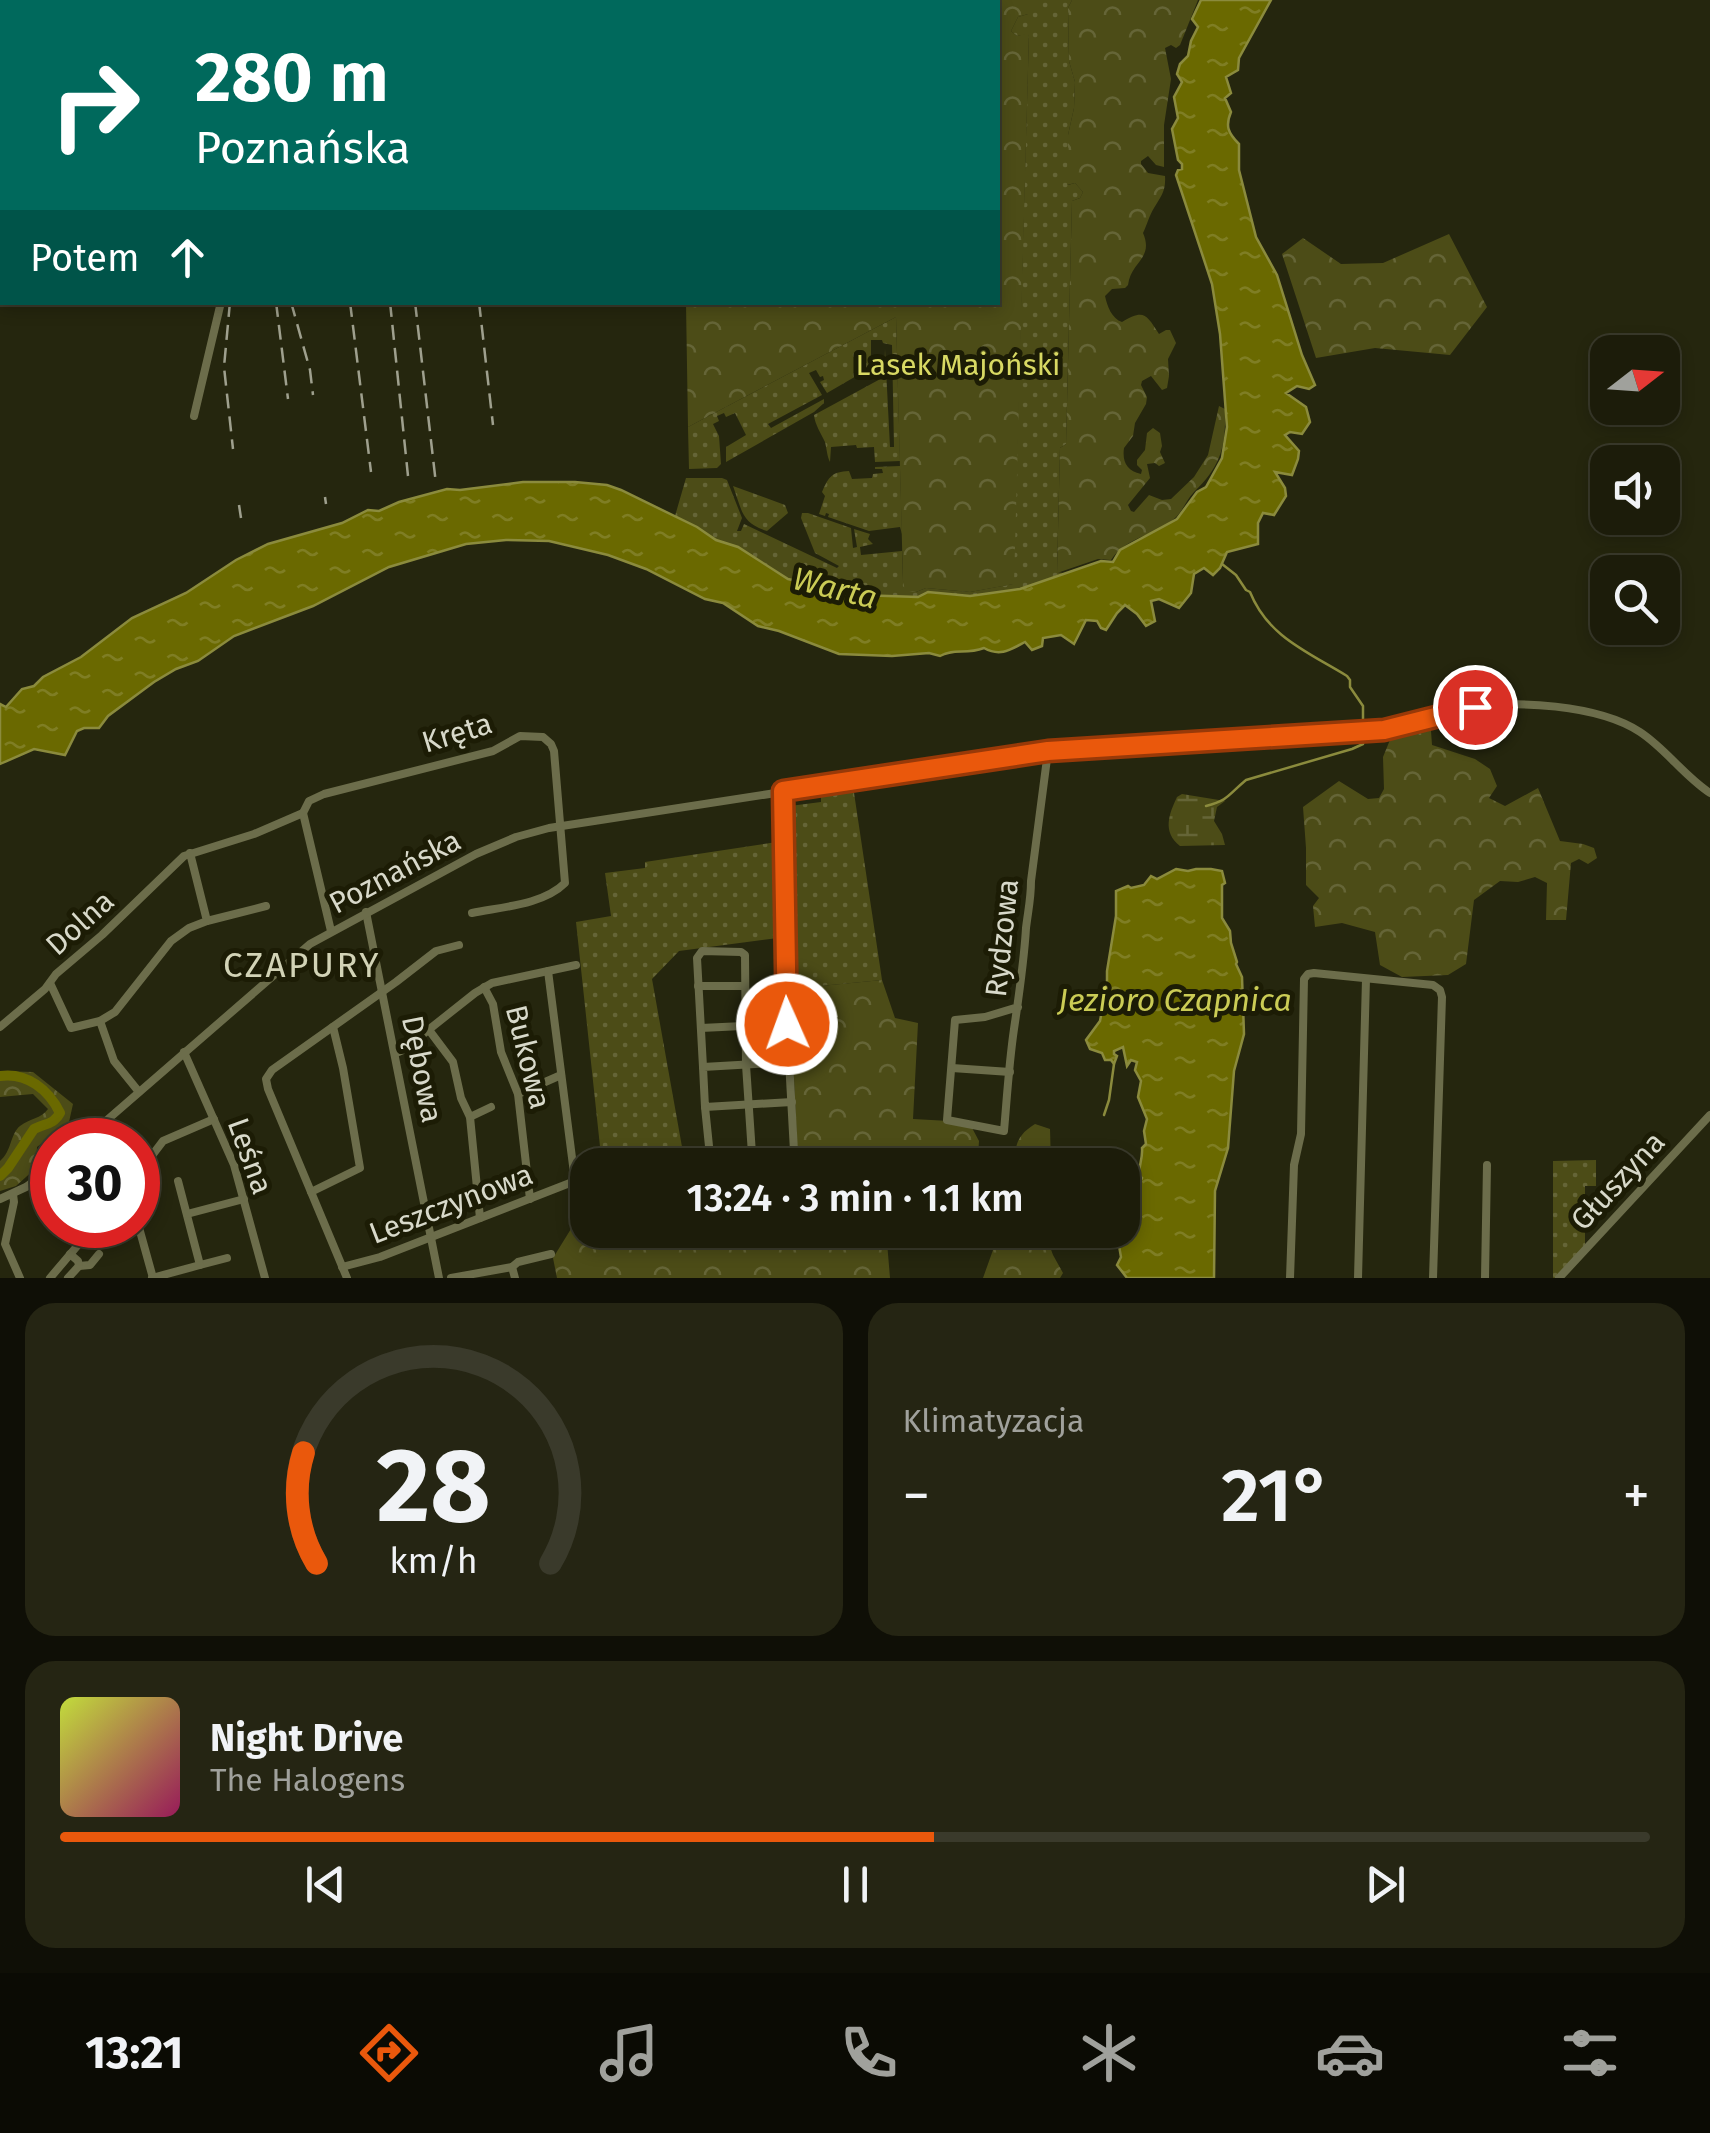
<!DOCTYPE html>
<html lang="pl">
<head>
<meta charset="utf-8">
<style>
  body { margin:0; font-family:"Fira Sans",sans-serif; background:#252513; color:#f1f3f6; height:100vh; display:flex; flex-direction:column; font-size:38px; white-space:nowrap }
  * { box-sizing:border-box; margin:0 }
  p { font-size:32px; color:#a0a19c }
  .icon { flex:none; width:55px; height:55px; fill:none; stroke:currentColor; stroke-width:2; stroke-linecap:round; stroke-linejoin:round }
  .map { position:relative; height:1278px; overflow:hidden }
  .drawer { display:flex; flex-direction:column; gap:25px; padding:25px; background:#0f0f06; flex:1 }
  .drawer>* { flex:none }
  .top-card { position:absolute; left:0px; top:0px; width:1000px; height:305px; box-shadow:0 5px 15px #0003,0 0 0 2px #3a3a2b; background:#00695c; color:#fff; overflow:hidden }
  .needle { width:65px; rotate:73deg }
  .fabs { position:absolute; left:1590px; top:335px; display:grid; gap:20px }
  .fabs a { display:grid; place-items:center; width:90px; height:90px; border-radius:20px; background:#1c1c0a; box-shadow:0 5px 15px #0003,0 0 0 2px #3a3a2b; font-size:50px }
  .speed { position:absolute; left:30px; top:1118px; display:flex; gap:20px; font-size:50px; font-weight:700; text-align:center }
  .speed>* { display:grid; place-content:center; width:130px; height:130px; border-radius:50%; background:#1c1c0a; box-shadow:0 5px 15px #0003,0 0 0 2px #3a3a2b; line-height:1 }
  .speed .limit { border:15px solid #d22; background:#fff; color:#111 }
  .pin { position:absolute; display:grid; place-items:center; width:85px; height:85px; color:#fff; margin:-42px; border:5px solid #fff; border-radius:50%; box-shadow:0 2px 10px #0007 }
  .me { position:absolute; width:110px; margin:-55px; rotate:358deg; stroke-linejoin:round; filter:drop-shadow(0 0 8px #0008) }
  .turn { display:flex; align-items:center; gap:35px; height:210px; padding:0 30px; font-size:45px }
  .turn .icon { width:130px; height:130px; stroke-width:2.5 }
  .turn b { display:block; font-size:70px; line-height:85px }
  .then { display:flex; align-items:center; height:95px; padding:0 30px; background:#0003; gap:20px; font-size:38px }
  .big { font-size:75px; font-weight:600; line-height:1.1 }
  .drawer .card { flex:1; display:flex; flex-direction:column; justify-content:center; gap:15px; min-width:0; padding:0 35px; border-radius:30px; background:#252513 }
  .drawer .dial { align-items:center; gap:0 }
  .dial svg { height:260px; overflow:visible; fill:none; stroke:#3a3a2b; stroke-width:7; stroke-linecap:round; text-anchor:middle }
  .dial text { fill:#f1f3f6; stroke:none }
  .song { display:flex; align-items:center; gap:30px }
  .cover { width:120px; height:120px; border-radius:15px; background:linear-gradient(135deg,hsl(70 70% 55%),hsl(330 70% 35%)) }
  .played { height:10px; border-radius:5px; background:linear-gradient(90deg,#ea580c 55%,#3a3a2b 55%) }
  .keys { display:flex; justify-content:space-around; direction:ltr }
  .heat { display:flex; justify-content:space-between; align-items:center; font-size:55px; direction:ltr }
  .drawer .tiles { flex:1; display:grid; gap:25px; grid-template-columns:1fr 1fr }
  .card:last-child { grid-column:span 2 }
  .trip { position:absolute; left:570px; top:1148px; width:570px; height:100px; border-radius:30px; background:#1c1c0a; box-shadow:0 5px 15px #0003,0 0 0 2px #3a3a2b; font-weight:600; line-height:100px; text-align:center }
  .dock { display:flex; height:160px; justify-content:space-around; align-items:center; background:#0b0b04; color:#a0a19c }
  .dock .icon { width:70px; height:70px }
  .dock .selected { color:#ea580c }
  .dock b { font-size:45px; color:#f1f3f6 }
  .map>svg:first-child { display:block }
</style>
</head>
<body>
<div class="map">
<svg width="1710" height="1278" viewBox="0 0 1710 1278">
  <defs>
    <pattern id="grass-dots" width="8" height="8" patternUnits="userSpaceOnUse" patternTransform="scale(2.5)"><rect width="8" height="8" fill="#4c4c17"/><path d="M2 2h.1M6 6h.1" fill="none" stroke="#656537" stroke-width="1.8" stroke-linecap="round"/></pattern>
    <pattern id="forest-crowns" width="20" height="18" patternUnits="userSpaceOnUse" patternTransform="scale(2.5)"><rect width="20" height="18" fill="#4c4c17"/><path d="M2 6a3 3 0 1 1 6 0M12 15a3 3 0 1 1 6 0" fill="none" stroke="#656537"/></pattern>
    <pattern id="wetland-marsh" width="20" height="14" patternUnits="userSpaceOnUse" patternTransform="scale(2.5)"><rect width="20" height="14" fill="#4c4c17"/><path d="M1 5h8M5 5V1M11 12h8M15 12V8" fill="none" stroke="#656537"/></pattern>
    <pattern id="water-ripples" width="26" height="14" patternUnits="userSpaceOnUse" patternTransform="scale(2.5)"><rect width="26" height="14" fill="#6a6900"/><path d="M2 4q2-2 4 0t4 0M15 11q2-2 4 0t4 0" fill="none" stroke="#7f7e24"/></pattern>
  </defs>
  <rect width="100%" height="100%" fill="#25260e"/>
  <g fill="url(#grass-dots)">
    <path d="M1028,0h44l-4,8 1,53 6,21 -1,26 -6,27v50l7,-2 8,9 -3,6 -8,3 -6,243 -6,4 -3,124 6,1 -43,16 -50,7 -42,-4 -9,5 -61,-2 -70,-16 -50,-32 -22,-7 -19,-13 -22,-11 11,-38h36l5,2 15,38 -5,13h4l3,-7 93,44 2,-2 -24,-13 -14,-35 1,-5h6l43,15 2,20 4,-1 -3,-18 16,5 -2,5 5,5 -13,3 1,8 41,-4 1,30 13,11 10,-4 44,4 43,-8 16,-550 -12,2 -6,-5 7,-14 10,-3z"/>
    <path d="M896,317l4,144 -25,1 -1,-15 -17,1 -1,-3 -25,2 -1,15c-3,-6 -3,-12 -5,-20 -4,-9 -10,-17 -11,-27l70,-38 1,-28 5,98h4l-2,-102 -9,-2 -1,-3h-11v16h10v15l-7,2 6,-4 -3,-5 -50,29 -7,-11 4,-2 -1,-4 -3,1 -4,-7 -7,3 13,22 -54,29 3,4 53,-29v4l-10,9 -88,50v-15l20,-12 -11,-22 -9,4 -2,-4 -7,3 2,5 -6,3 6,12 2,28 -4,4 -28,1 -1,-42z"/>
    <path d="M900,466l2,68 -2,-7 -31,4 -41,-14 1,-3 -3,-1 -1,3 -6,-2 6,-18 -3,-4c7,-16 10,-20 27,-21l3,8 20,-1 1,-4 10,-1 -1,-4h-7v-2z"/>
    <path d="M733,486l52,19 3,8 -21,18c-26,-8 -25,-21 -34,-45z"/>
    <path d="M853,786l29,194 -92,9 -12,-51 -99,13 -27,28 32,179 -55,7h-27l-26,-243 35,-6 -6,-43 40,-5v-6l138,-21 -1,-34 39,-5v-12z"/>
    <path d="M1596,1160v26h-11v59l-29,33h-3v-117z"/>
  </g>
  <g fill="url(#forest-crowns)">
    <path d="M656,0h372v14l-10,3 -7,14 6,5 12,-3 -15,551 -44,8 -44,-4 -10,4 -11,-1 -2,-10 -7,-264 -208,110 -2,-124 312,-1v-300h-341z"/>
    <path d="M1072,0h126l-18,45 -4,3 -5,-3 -6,3 6,31 -7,46v42l-8,-2 -8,-9 -7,5v3l7,9 17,3c1,15 -4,20 -11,32 -5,8 -7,17 -11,25 11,26 -12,28 -15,52l-3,3 -13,1 -7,7c2,10 7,23 17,26 22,-13 24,-8 37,12l7,-4h4l6,13 -8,16 1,17 -2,12 -5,2 -11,-14 -9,5 -1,4 6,12 -1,7 -11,19 -2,13 -9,12c-2,14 3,23 17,26l1,-4 -5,-5v-5l8,-10 2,-17 6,-5 7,5 2,13 -2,6 5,11 -6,3 -4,-3 -8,1 3,14 -22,27 3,6 3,1 15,-17 13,5 9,-1 23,-22 14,-22 11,-49 6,3c1,38 -4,57 -31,83 -8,8 -11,19 -19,26 -20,18 -48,18 -64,42l-13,-1 -41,14 3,-125 6,-4 6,-243 8,-3 3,-6 -8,-9 -8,2 1,-50 6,-27 1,-26 -6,-21 -1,-53z"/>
    <path d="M1449,234l38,73 -37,48 -75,-7 -59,10 -34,-104 21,-16 38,26 42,-1z"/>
    <path d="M1424,726l7,5 1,14 43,14 15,10 7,17 -8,12 16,8 33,-18 22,53 23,3 11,4 3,10 -9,6 -9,-5 -8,4 -5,57h-20l1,-37 -12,-6 -17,5 -18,-1 -26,19 -8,64 -18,11 -46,2 -22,-12 -5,-33 -33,-9 -27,4 -2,-21 6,-8 -13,-13v-37l-3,-41 36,-26 29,18 11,-1 5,-9 -1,-32 9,-22z"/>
    <path d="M882,980l13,38 23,5 -5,96 36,2 22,5 8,15 -1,14 -11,8 -4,1 -2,-10 -9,-2 -6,13h-148l-8,-176z"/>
    <path d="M0,1071l33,1 40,32 -4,18 -32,25 -1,21 -20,18 -16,5v-30c12,-10 10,-27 20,-35 10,-8 21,-7 28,-17l-15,-15 -33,3z"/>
    <path d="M1035,1124l15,5 1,36h-37c1,-20 3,-30 21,-41z"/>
    <path d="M587,1203l1,27h298l4,48h-333l-4,-20z"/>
    <path d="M993,1230h51l9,25 10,18 -3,5h-77l10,-28z"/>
  </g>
  <path fill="url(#wetland-marsh)" d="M1182,794l43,7 -8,6 -3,14 8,13 3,11 -45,1c-18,-14 -11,-32 -3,-49z"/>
  <g fill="url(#water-ripples)" stroke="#8b8b3d" stroke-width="2.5">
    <path d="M1201,0h70l-32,58 -1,12 -12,7 5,16 -6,5 6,14c-6,14 -3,21 8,32v26l17,67 21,38 25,80 13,30 -6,4 -12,-3 -11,7 20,14 4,15 -8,12 -12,-2 -5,3 14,16 -1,8 -6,16 -17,-3 10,16 1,8 -12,19 -11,-2 -5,10v21l-31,8 -7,16 -7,7 -9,-7 -10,6 -3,19 -12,15 -20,-9 -8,2 4,20 -9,5 -9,-12 -12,-9 -8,8 -11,17 -5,-2 -4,-7 -11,-1 -12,24 -13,-9 -18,3 -1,8 -10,4 -7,-8c-15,8 -25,15 -41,6 -19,7 -29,0 -44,8l-11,-3 -37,3 -53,-2 -60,-23 -21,-5 -35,-23 -18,-4 -59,-30 -38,-14 -59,-14 -43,-1 -40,4 -77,23 -76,39 -79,30 -36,25 -22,8 -22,13 -46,34 -9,12h-15l-7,3 -12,24 -31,-6 -34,15v-60l6,3 16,-18 12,-3 9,-9 38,-20 51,-39 54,-25 50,-33 32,-16 74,-21 26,-13 11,1 20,-9 48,-13 13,1 63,-8h52l32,3 14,5 76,37 19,13 22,7 50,32 70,16 60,2 10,-5 42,4 50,-7 81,-28 12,1 7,-12 57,-31 20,-27 9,-5 16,-29 5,-31 -7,-93 -8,-50 -36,-109 2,-5 4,-1v-5l-4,-4 -6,-31 6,-11 -4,-21 8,-15 -5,-8 3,-10 8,-8 3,-15 7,-14 -6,-8z"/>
    <path d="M1176,869l12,2 8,-2h15l11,2 3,12 -3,2v33l8,13 1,12 6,19 -1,2 6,13 2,57 -10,37 -6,77 -13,43 -1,87h-87l-10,-13 4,-8 -3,-17 4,-10 1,-10 4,-3 2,-13 7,-4v-10l6,-12 -3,-3c0,-10 4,-18 3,-27l4,-4 -2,-13 3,-12 -9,-22 3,-16 -6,-11 2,-8 -6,-2 -4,6 -4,-19 -9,4v3l3,2 -3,8 -3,-4h-6l-3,-7 -12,-4 -4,-9 14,-19 7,-37v-13l9,-55v-25l12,-5 3,2 13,-3 7,-9 6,3z"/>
  </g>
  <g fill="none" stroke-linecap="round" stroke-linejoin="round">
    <g stroke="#8b8b3d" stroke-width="2.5">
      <path d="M1222,564l14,11 10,15 4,2c18,45 58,60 97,84l3,4v7l13,19v21"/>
      <path d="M1206,806c23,-6 22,-11 40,-26l106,-31 11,-5 1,-7"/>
      <path d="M1104,1115l5,-15 5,-36"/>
    </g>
    <path stroke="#6a6900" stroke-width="10" d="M0,1076c27,-4 49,14 60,37 -7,12 -14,10 -26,16l-26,39 -8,8"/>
    <g stroke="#6c6d4b" stroke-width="8">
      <path d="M266,2l1,-2"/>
      <path d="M194,416l27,-114"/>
      <path d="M366,912l73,366"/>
      <path d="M207,921l59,-15"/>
      <path d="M331,931l-28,-118 6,-12 15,-7 169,-43 27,-15 23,1 8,7 3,7 11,132c-22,22 -64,24 -93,30"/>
      <path d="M50,983l21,45 29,-7 15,-9 56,-71 18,-13 18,-7 -17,-68"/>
      <path d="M698,986h47"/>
      <path d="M484,987l9,17 8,48 17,42 12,105"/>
      <path d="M1018,1007l-33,10 -30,3 -8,100 57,11c3,-34 5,-68 10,-102 5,-34 10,-67 12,-101 2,-17 5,-29 5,-47l17,-130"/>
      <path d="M100,1021l14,40 25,31"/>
      <path d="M0,1027l45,-38 11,-15 46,-39 82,-79 70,-22 49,-21"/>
      <path d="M701,1028l86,-4"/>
      <path d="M429,1030l24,32 8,36 9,19 10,101"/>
      <path d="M184,1052l50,113 31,113"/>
      <path d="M396,1053l7,-3 72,-57 17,-10 84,-18"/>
      <path d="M789,1062l-86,5 2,40 87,-5"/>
      <path d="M703,1067l-6,-109 5,-7 39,1 4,3 1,110 6,89"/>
      <path d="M952,1068l58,4"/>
      <path d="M518,1094l43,-19"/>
      <path d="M705,1107l5,49"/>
      <path d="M470,1117l21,-10"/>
      <path d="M84,1140l226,-196 166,-90 40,-17 33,-9 499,-77 336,-21c28,-4 54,-16 82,-21 48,-10 133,-4 174,23 26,17 44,44 70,61"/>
      <path d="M686,1161l24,-5 84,-5 -9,-163 1,-94 -3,-103"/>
      <path d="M138,1174l25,-33 51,-22"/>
      <path d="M178,1181l22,84 27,-7"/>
      <path d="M311,1192l49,-24 -17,-100 -10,-41"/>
      <path d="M13,1194l1,8 -9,42 15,34"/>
      <path d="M0,1199l26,-12 26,-19"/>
      <path d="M187,1214l57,-15"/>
      <path d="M138,1224l15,54"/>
      <path d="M79,1266l11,-1 9,-11"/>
      <path d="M342,1267l38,-10 195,-76 -27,-210"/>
      <path d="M512,1267l6,-5 33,-8"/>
      <path d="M50,1278l45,-53"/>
      <path d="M68,1278l11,-12 -1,-5 -8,-7"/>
      <path d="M152,1278l48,-13"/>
      <path d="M347,1278l-79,-189 -2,-10 6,-9 124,-88 40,-31 23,-6"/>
      <path d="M451,1278l61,-11 3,11"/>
      <path d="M1290,1278l4,-113 7,-31 3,-155 4,-5 6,-1 119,12 7,5 2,7 -9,281"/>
      <path d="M1358,1278l8,-299"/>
      <path d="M1485,1278l2,-113"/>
      <path d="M1559,1278l151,-163"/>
    </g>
    <g stroke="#9fa08e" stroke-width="2.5" stroke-dasharray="15 8" stroke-linecap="butt">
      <path d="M440,0l1,2"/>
      <path d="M463,0l1,2"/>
      <path d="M383,2l2,-2"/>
      <path d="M423,2l1,-2"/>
      <path d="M230,302l-6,65 9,82"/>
      <path d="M276,302l12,97"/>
      <path d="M291,302l19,68 3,25"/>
      <path d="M350,302l21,170"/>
      <path d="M390,302l18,174"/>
      <path d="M415,302l21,182"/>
      <path d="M479,302l14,123"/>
      <path d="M325,497l1,7"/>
      <path d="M239,505l2,13"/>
    </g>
  </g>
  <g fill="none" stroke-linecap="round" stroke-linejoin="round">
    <g stroke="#983908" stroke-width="25">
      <path id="route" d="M787,1024l-4,-233 265,-40 336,-21 91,-23"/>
    </g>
    <use href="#route" stroke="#ea580c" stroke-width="18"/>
  </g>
  <g text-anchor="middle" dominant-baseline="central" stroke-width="10" stroke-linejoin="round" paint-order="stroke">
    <g font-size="30" fill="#d8d963" stroke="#1c1c05">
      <text x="958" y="365">Lasek Majoński</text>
    </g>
    <g font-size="30" fill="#d8d9ca" stroke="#1c1c05">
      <text transform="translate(457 733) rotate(-17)">Kręta</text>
      <text transform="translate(395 872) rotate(-28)">Poznańska</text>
      <text transform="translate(80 923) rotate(-42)">Dolna</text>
      <text transform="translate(1002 938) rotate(-84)">Rydzowa</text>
      <text transform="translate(528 1057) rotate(76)">Bukowa</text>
      <text transform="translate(422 1069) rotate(79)">Dębowa</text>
      <text transform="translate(250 1156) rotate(70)">Leśna</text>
      <text transform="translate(1618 1181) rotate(-47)">Głuszyna</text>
      <text transform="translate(451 1204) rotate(-21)">Leszczynowa</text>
    </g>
    <g font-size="32" font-style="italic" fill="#cbcc55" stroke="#1c1c05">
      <text transform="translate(835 588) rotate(14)">Warta</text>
      <text x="1175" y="1000">Jezioro Czapnica</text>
    </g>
    <g font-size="35" letter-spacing="2.5" fill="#d2d3b6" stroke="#1c1c05">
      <text x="302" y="965">CZAPURY</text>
    </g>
  </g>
</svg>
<div class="fabs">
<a><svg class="needle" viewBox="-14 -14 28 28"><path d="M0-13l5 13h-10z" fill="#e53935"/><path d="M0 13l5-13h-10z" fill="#a0a19c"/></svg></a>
<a><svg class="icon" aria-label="sound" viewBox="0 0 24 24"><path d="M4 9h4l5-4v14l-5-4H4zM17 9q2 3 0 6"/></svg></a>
<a><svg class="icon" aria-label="search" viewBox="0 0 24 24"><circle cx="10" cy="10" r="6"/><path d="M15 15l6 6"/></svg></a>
</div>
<div class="speed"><div class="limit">30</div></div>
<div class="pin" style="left:1475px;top:707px;background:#d93025"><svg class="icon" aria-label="arrive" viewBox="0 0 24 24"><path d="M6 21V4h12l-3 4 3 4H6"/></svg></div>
<svg class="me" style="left:787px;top:1024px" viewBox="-20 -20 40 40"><circle r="17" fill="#ea580c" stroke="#fff" stroke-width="3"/><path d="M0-11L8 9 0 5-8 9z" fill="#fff"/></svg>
<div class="trip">13:24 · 3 min · 1.1 km</div>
<div class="top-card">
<div class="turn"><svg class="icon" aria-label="right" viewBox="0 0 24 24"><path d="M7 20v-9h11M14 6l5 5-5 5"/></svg><div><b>280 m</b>Poznańska</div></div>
<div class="then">Potem<svg class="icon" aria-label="ahead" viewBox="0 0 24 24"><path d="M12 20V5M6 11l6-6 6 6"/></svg></div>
</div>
</div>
<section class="drawer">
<div class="tiles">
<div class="card dial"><svg viewBox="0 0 100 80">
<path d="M14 69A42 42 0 1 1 86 69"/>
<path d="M14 69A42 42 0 0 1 10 35" stroke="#ea580c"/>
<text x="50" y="56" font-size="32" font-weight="700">28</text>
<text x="50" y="72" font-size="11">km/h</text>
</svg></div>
<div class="card"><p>Klimatyzacja</p>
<div class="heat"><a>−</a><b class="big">21°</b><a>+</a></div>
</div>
<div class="card">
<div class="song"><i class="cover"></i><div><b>Night Drive</b><p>The Halogens</p></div></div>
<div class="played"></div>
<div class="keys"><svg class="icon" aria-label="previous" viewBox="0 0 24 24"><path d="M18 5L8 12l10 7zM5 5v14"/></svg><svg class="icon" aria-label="pause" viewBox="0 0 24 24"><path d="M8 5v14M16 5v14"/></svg><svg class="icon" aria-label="next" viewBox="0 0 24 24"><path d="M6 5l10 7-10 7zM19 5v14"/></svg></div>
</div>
</div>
</section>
<nav class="dock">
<b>13:21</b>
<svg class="icon selected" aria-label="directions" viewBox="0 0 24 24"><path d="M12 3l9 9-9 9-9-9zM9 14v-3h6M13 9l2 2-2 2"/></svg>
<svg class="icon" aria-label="music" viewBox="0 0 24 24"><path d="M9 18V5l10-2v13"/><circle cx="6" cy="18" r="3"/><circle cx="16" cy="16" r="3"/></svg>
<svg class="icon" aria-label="phone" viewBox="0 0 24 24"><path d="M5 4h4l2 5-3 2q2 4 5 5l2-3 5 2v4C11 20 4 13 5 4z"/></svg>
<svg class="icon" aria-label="climate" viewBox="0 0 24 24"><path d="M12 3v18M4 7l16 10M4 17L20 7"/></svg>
<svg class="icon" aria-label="car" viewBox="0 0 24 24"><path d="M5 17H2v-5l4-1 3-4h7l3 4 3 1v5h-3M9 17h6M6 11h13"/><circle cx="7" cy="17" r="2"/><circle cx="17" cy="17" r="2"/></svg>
<svg class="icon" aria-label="filters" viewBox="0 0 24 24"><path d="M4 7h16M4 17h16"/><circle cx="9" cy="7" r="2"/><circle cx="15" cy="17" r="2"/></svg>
</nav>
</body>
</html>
